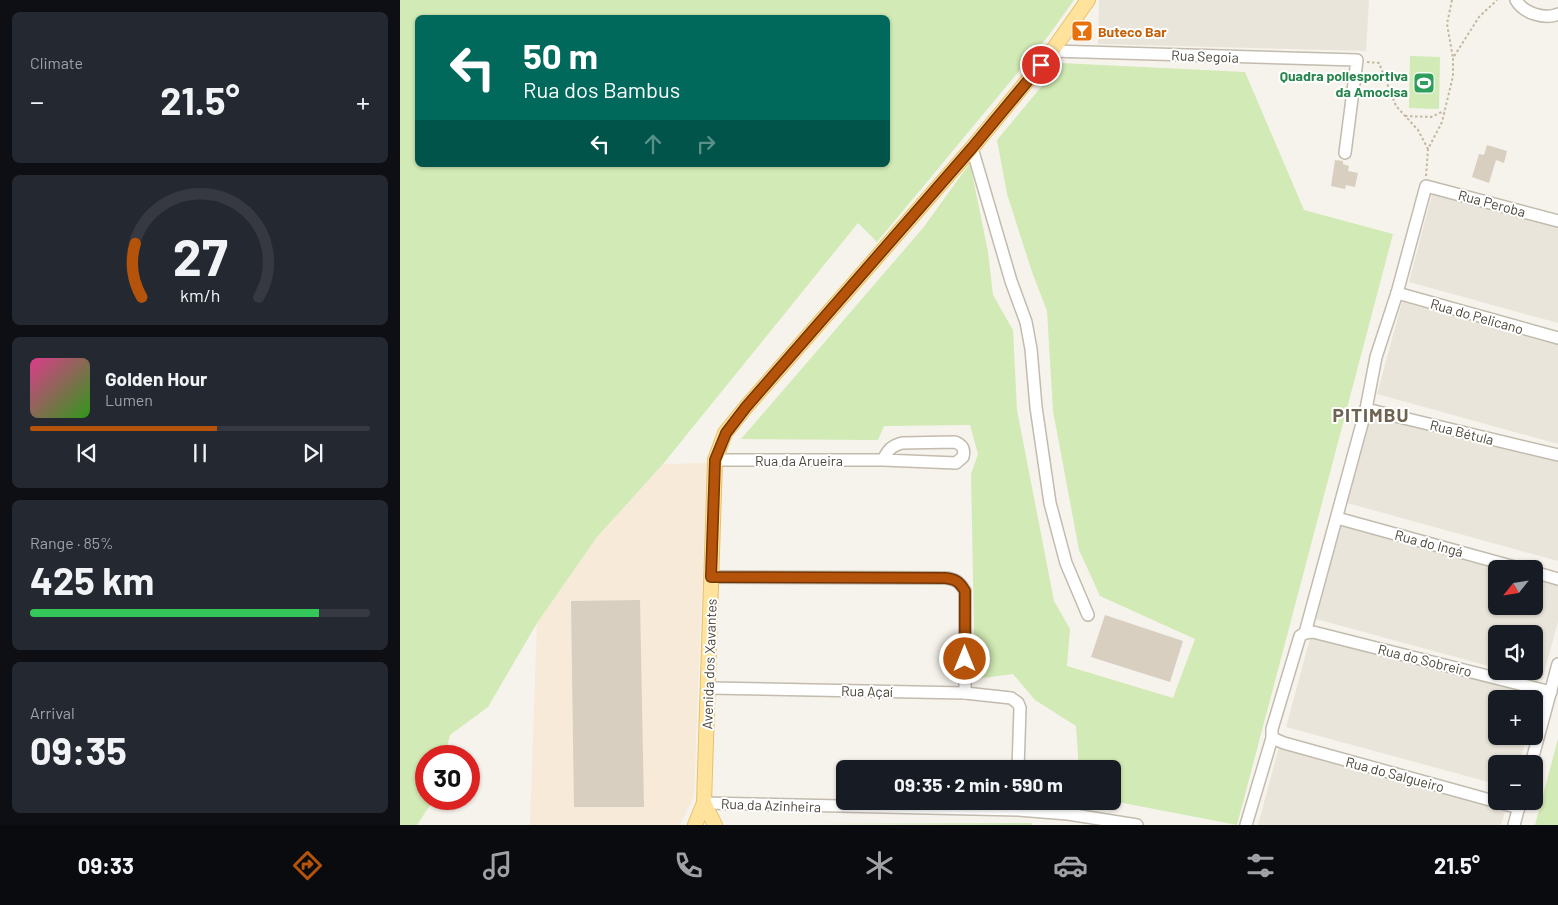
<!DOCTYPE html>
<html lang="en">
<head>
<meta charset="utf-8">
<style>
  body { margin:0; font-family:Barlow,sans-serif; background:#242831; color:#f1f3f6; height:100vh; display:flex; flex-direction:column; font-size:19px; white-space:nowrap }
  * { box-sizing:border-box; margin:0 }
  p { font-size:16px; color:#9ea1a6 }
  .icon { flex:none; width:28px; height:28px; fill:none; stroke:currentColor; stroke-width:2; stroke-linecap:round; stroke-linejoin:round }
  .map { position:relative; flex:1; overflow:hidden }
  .drawer { display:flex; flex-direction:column; gap:12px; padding:12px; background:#0d0f14; width:400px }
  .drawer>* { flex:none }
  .guide { position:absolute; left:15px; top:15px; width:475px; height:152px; border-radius:8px; box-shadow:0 1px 4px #0004; background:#00695c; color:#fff; overflow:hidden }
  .needle { width:32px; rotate:240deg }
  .tools { position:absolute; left:1088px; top:560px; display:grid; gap:10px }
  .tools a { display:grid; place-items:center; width:55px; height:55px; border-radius:8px; background:#171b24; box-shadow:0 1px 4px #0004; font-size:25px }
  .speed { position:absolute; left:15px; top:745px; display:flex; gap:10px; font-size:25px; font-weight:700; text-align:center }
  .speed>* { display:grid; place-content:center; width:65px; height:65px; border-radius:50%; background:#171b24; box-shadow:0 1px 4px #0004; line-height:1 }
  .speed .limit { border:8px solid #d22; background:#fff; color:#111 }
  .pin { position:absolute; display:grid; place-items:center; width:42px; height:42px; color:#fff; margin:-21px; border:2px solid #fff; border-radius:50%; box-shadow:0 1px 5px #0007 }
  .me { position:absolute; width:55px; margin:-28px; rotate:0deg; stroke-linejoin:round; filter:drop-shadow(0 0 4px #0008) }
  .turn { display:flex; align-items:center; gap:18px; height:105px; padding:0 25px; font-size:22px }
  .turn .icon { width:65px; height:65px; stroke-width:2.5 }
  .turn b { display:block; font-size:35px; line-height:42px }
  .lanes { display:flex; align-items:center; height:48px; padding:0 25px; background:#0003; justify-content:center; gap:25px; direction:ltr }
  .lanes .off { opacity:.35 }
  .big { font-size:38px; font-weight:700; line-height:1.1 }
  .drawer .widget { flex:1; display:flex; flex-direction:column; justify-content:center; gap:8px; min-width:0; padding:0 18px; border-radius:8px; background:#242831 }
  .drawer .dial { align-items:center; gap:0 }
  .dial svg { height:130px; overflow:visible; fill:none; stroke:#363941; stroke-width:7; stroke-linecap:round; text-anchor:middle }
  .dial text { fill:#f1f3f6; stroke:none }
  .song { display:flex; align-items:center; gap:15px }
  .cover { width:60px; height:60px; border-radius:8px; background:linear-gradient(135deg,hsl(330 70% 55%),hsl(110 70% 35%)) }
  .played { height:5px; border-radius:2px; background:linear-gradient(90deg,#b45309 55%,#363941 55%) }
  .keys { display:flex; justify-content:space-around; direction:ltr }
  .heat { display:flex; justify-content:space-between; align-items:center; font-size:28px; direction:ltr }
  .charge { height:8px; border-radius:4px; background:linear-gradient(90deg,#34c759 85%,#363941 0) }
  .trip { position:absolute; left:436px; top:760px; width:285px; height:50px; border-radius:8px; background:#171b24; box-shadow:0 1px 4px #0004; font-weight:700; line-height:50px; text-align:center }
  .menu { display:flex; height:80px; justify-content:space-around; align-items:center; background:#090b0e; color:#9ea1a6 }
  .menu .icon { width:35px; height:35px }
  .menu .active { color:#b45309 }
  .menu b { font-size:22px; color:#f1f3f6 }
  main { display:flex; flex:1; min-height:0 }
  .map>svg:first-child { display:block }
</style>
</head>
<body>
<main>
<section class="drawer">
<div class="widget"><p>Climate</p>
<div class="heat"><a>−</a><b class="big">21.5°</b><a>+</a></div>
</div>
<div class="widget dial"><svg viewBox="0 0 100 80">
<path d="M14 69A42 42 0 1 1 86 69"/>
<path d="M14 69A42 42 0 0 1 10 36" stroke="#b45309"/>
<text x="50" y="56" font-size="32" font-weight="700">27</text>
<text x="50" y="72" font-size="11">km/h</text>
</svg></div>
<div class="widget">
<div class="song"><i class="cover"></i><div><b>Golden Hour</b><p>Lumen</p></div></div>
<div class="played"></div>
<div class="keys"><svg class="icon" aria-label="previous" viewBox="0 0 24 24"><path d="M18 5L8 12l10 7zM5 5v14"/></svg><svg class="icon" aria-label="pause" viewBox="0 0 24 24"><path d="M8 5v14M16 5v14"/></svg><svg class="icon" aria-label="next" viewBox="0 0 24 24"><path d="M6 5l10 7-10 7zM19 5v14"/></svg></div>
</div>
<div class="widget"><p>Range · 85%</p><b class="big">425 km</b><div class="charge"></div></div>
<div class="widget"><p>Arrival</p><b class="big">09:35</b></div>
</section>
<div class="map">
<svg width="1158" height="825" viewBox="0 0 1158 825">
  <rect width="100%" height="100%" fill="#f6f3ec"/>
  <g fill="#eae5da">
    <path d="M699,0h270l-3,51 -268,-7z"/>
    <path d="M1033,190l125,34v99l-149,-41z"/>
    <path d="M1002,302l156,43v99l-181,-50z"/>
    <path d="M972,411l186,51v99l-211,-58z"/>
    <path d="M940,526l156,43v37h38v-27l24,7v36l-16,58 -32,-9h24v-37h-38v34l-180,-49z"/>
    <path d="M911,635l227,61 -4,15v-12h-38v37h31l-8,28h-23v20l-210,-57z"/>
    <path d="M879,747l227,61 -5,17h-243z"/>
  </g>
  <path fill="#f7ead8" d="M308,463l-4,74 -10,260 -14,28h-150l7,-202 60,-86 66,-73z"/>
  <g fill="#d2eab5" fill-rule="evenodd">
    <path d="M0,0h674l-25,35 -172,207 -19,-19 -195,241 -66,73 -60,86 -49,84 -38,28 -5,21h-19v43h8l-17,26h-17zM18,18h470v147h-470z"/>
    <path d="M1010,56l30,1 -1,52 -30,-1z"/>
    <path d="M661,63l184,9 59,138 89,24 -156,591 -124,-24 -1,-32h-33l-3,-43 -41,-26 -22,-26 -38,5 -4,-205 7,-20 -8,-29 -86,1 -6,14 -137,-1 182,-211 47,-65 18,89 5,43 20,35 4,80 37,191 16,28 -3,37 106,32 22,-59 -95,-43 -21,-46 -26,-139 -6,-100 -15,-39 -25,-78 -10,-54z"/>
    <path d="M1158,739v86h-23z"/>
    <path d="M632,823v2l-230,-1z"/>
  </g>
  <g fill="#d8cfc1">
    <path d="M1087,145l20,6 -3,12 -8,-3 -7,23 -17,-6 7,-23 5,1z"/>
    <path d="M935,160l8,1v3l6,2 -1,5 10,2 -3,14 -9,-2 -1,4 -14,-3z"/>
    <path d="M240,600l4,207h-70l-3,-206z"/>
    <path d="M705,615l78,26 -13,41 -79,-25z"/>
  </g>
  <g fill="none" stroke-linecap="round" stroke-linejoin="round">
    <g stroke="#c2bbae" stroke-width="14">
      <g id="minor">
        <path d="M1116,0c7,13 29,20 42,14"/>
        <path d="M652,51l305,9 -12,93"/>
        <path d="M572,148l39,133 15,41 5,27 5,58 14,96 16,60 22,52"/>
        <path d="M997,293l161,45"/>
        <path d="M966,409l192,46"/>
        <path d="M315,460h168l73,3 7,-6c2,-8 0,-12 -8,-15l-53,1c-11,3 -14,7 -19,17"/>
        <path d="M937,518l185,51"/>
        <path d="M1134,572l24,7"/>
        <path d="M311,577l234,1c10,1 14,3 20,13v102"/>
        <path d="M905,633l61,-224 10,-52 21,-64 29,-107 132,35"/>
        <path d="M309,688l256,5 46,5 7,5 2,5 -2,61"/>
        <path d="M872,738l12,5 235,65"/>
        <path d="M1131,764l27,-100"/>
        <path d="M304,803l314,7 50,4 69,11"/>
        <path d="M846,825l26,-87v-9l28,-93 5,-3 8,-1 238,60"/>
        <path d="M1114,825l6,-22"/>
      </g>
    </g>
    <g stroke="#e6c16a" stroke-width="16">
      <g id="major">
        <path d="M304,803l11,22"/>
        <path d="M295,825l9,-22 11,-343 10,-27 21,-26 226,-259 80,-97 36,-51"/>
      </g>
    </g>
    <g stroke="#c4b79f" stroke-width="2" stroke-dasharray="2.5 2.5" stroke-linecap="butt">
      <path d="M1052,0l-5,24 6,34"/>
      <path d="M967,62l12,1 17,43 22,24 10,19"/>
      <path d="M1005,116l26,1 13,-6"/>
      <path d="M1026,176l2,-27 14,-27 11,-46v-18l26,-41 18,-17"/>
    </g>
    <use href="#minor" stroke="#fff" stroke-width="11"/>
    <use href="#major" stroke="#ffe39c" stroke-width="14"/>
  </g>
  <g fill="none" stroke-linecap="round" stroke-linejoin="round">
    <g stroke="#753606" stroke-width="12">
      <path id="route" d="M565,659v-68c-6,-10 -10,-12 -20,-13l-234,-1 4,-117 11,-27 20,-26 226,-259 69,-83"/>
    </g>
    <use href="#route" stroke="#b45309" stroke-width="9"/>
  </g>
  <defs>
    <g id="bar-square" transform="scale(1.125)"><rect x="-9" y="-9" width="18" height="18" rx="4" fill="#e8710a" stroke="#fff"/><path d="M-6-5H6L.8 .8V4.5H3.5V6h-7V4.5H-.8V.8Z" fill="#fff"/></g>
    <g id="stadium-square" transform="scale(1.125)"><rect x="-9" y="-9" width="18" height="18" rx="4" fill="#2e9e5b" stroke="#fff"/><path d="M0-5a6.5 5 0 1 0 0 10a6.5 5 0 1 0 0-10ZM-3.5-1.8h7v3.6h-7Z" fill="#fff"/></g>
  </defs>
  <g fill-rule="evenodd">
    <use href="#bar-square" x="682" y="31"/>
    <use href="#stadium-square" x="1024" y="83"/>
  </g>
  <g text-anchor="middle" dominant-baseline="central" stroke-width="4" stroke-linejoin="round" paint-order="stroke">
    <g font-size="14" font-weight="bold" fill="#c56008" stroke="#fff" text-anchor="start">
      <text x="698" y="31">Buteco Bar</text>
    </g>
    <g font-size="14" fill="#4b4439" stroke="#fff">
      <text transform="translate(805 56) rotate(2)">Rua Segoia</text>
      <text transform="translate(1092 203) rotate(15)">Rua Peroba</text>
      <text transform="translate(1077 316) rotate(16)">Rua do Pelicano</text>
      <text transform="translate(1062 432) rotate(14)">Rua Bétula</text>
      <text x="399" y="460">Rua da Arueira</text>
      <text transform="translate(1029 543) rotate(15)">Rua do Ingá</text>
      <text transform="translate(1025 660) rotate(14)">Rua do Sobreiro</text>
      <text transform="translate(309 664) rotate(-88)">Avenida dos Xavantes</text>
      <text transform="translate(467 691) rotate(1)">Rua Açaí</text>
      <text transform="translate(995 774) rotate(15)">Rua do Salgueiro</text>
      <text transform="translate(371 805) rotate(2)">Rua da Azinheira</text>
    </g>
    <g font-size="14" font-weight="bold" fill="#27864d" stroke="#fff" text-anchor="end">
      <text x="1008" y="75">Quadra poliesportiva<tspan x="1008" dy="16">da Amocisa</tspan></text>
    </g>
    <g font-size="19" font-weight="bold" letter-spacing="1" fill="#6e6250" stroke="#fff">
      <text x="971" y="414">PITIMBU</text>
    </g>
  </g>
</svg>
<div class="tools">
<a><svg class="needle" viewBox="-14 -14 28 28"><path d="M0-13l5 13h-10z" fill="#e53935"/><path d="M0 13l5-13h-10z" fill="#9ea1a6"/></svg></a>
<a><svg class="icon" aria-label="sound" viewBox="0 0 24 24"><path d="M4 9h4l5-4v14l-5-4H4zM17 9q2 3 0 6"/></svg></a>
<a>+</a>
<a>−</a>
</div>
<div class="speed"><div class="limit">30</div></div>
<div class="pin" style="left:641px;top:65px;background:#d93025"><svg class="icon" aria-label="arrive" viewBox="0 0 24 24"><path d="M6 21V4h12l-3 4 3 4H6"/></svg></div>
<svg class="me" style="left:565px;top:659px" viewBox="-20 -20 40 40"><circle r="17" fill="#b45309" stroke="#fff" stroke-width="3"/><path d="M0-11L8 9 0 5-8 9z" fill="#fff"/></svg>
<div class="trip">09:35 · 2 min · 590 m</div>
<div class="guide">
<div class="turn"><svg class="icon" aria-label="left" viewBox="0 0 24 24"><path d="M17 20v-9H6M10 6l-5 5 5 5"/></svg><div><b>50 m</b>Rua dos Bambus</div></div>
<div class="lanes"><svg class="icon" aria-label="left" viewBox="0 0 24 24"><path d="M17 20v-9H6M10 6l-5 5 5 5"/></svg><svg class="icon off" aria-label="ahead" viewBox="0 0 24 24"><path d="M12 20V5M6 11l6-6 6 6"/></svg><svg class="icon off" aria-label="right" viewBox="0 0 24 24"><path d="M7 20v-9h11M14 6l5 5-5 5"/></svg></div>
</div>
</div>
</main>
<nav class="menu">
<b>09:33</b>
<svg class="icon active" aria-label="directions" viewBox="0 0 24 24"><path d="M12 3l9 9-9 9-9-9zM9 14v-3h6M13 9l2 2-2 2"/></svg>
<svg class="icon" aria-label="music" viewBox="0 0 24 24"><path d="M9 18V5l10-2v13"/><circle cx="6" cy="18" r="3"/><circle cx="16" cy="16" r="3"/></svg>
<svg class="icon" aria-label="phone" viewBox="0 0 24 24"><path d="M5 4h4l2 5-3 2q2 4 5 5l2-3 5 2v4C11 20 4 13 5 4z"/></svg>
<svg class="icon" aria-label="climate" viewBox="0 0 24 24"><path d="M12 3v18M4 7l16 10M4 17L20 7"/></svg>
<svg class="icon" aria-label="car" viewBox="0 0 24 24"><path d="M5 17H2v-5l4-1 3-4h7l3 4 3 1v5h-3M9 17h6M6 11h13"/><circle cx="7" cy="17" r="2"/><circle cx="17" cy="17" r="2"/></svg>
<svg class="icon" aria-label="filters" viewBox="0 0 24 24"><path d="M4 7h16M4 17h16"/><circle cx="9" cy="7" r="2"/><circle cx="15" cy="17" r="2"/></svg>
<b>21.5°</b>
</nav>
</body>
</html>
